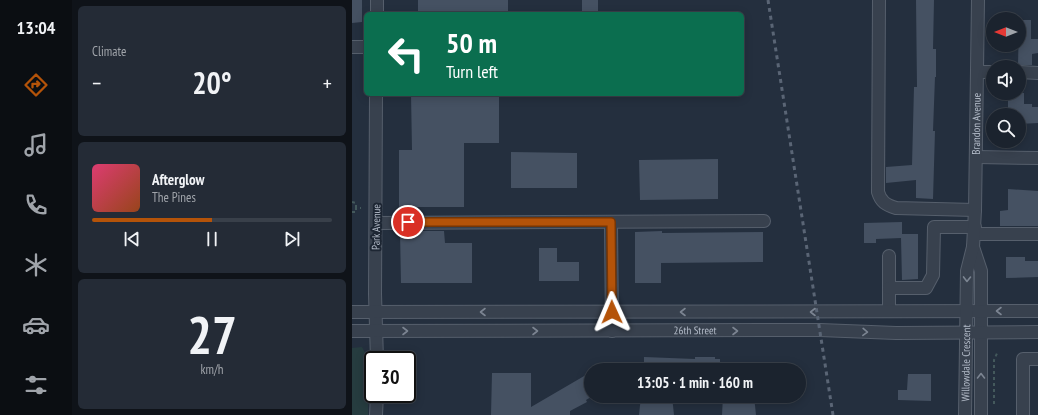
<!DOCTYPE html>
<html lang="en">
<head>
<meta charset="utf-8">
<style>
  body { margin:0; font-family:"PT Sans Narrow",sans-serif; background:#242b36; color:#f1f3f6; height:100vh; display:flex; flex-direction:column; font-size:15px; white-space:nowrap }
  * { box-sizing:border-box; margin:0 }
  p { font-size:13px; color:#a0a4aa }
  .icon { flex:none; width:22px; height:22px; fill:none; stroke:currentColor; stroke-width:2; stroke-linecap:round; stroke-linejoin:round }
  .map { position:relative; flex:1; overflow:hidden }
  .side { display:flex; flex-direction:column; gap:6px; padding:6px; background:#0f1319; width:280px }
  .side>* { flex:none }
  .banner { position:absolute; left:12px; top:12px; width:380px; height:84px; border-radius:6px; box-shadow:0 2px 10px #0003,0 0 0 1px #39404a; background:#0b6e4f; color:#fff; overflow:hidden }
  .needle { width:26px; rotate:270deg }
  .buttons { position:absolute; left:634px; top:12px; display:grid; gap:8px }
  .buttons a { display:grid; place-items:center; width:40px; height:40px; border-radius:50%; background:#1b232e; box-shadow:0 2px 10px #0003,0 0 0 1px #39404a; font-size:20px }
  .speed { position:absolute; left:12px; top:351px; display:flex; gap:8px; font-size:20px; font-weight:700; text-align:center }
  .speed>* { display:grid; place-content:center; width:52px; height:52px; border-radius:50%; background:#1b232e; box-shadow:0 2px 10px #0003,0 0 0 1px #39404a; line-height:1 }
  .speed .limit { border:2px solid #111; border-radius:6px; background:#fff; color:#111 }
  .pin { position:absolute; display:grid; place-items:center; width:34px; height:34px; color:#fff; margin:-17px; border:2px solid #fff; border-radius:50%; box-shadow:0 1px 4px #0007 }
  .me { position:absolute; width:44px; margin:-22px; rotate:359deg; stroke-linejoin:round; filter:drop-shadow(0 0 3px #0008) }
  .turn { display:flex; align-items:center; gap:14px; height:84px; padding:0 16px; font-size:18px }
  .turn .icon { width:52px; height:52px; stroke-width:2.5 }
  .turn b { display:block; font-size:28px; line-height:34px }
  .big { font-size:30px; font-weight:600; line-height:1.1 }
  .side .widget { flex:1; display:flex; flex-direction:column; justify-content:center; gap:6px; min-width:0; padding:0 14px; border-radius:6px; background:#242b36 }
  .side .dial { align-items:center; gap:0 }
  .dial b { font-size:52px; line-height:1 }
  .song { display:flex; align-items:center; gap:12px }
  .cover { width:48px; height:48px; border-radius:6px; background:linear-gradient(135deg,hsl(340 70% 55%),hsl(20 70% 35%)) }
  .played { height:4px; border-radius:2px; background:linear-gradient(90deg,#b45309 50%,#39404a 50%) }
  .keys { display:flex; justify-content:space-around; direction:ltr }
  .heat { display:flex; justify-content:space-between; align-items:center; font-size:22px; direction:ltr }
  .trip { position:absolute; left:232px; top:363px; width:222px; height:40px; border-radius:20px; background:#1b232e; box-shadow:0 2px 10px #0003,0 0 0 1px #39404a; font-weight:600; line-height:40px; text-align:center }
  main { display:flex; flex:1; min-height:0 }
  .dock { display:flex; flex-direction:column; width:72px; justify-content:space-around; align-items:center; background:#0b0e12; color:#a0a4aa }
  .dock .icon { width:28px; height:28px }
  .dock .on { color:#b45309 }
  .dock b { font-size:18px; color:#f1f3f6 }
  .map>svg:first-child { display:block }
</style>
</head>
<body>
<main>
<nav class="dock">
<b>13:04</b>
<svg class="icon on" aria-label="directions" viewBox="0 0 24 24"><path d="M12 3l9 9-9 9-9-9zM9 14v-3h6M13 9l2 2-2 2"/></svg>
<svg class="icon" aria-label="music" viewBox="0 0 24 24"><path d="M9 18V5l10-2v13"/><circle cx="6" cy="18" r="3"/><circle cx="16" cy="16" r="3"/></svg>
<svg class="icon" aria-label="phone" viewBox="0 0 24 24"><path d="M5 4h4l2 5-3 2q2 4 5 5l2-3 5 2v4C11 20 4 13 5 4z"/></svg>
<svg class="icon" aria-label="climate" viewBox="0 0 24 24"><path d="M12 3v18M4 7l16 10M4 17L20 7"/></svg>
<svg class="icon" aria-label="car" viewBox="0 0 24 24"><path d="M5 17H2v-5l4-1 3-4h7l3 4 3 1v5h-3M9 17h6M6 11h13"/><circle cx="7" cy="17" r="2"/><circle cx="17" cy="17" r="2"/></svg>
<svg class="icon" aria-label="filters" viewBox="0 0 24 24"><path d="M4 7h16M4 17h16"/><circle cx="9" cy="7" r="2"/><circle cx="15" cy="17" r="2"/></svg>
</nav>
<section class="side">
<div class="widget"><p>Climate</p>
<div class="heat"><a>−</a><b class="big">20°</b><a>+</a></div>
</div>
<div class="widget">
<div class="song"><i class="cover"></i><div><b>Afterglow</b><p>The Pines</p></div></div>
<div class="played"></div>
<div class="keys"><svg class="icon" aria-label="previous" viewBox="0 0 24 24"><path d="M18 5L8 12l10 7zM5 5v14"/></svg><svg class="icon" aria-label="pause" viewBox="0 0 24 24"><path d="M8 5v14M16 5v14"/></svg><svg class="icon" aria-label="next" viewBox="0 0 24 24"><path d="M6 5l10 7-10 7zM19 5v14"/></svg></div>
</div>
<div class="widget dial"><b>27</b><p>km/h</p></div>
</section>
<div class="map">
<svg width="686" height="415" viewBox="0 0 686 415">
  <rect width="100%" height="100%" fill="#242f3e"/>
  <path fill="#263c3f" d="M10,347l7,13 -1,55h-16v-67z"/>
  <g fill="#455162">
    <path d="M0,0h10v22l-10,1z"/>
    <rect x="66" y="0" width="90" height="14"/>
    <rect x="230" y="0" width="16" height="14"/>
    <path d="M564,0h18l-1,49h3v28h-1l-2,54h2l-2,68 -17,-1v-18l-30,3v-16l26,-2 2,-78h3z"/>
    <path d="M667,20h12v19h7v14l-6,1v11h-14z"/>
    <path d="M656,93h16v11h8v3h6v16l-19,1v-9h-11z"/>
    <path d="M59,94h88v49h-35v64h-65v-57h13z"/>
    <path d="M159,152l66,1v35h-66z"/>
    <path d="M366,159v40l-78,1 -1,-40z"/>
    <path d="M656,189l30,2v35h-38v-15l8,-1z"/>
    <path d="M550,222v12h16v45l-16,1 -1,-42 -25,1v4h-12v-20z"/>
    <path d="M48,231h44l1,12h27v40h-71z"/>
    <path d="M310,231v2l101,-1v30l-102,1v20h-26v-51z"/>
    <path d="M187,248h18v14h22v19h-40z"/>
    <path d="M654,257h19v4h13v16l-32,1z"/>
    <path d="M292,357l51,2v-2h20v2h5v11h-76z"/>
    <path d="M239,372v25l-5,3 1,2 -17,9v4h-79l1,-42h39v34z"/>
    <path d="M556,374h23v27l-33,-1v-10h9z"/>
    <path d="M289,396h31l2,19h-35z"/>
    <path d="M371,396h31l2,19h-34z"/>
  </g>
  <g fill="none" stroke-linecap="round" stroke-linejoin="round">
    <g stroke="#565f6c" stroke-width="14">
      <g id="minor">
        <path d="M527,0l-1,192c3,10 8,13 18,16l79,2"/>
        <path d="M25,14v-14"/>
        <path d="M0,47h14"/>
        <path d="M626,72h15"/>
        <path d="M667,72l19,1"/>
        <path d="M24,94l-1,200 2,66"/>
        <path d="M625,157l61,1"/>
        <path d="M259,222l1,109"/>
        <path d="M24,223l388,-2"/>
        <path d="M622,234h64"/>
        <path d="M621,247l8,24v144"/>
        <path d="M537,256v55"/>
        <path d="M537,288h37l7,-13 1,-48h41"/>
        <path d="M0,312l686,-1"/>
        <path id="s1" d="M0,331l468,-1 76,3 142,-1"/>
        <path d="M24,415l1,-21"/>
        <path id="s2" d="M613,415l2,-144 6,-24 2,-37 3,-210"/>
        <path d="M671,415v-56h15"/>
      </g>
    </g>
    <g stroke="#44595c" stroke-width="2" stroke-dasharray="3 3" stroke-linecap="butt">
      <path d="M0,202l4,1v5"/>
      <path d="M0,212h4v-4h5"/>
      <path d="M642,404v-44l4,-9"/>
    </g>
    <use href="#minor" stroke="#38414e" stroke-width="12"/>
    <path stroke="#5a6575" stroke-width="3" stroke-dasharray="4 4" stroke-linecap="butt" d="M416,0l65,415"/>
  </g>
  <defs><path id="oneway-chevron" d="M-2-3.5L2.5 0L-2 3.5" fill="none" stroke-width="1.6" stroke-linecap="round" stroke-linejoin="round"/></defs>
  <g stroke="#7c8592">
    <use href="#oneway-chevron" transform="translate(615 279) rotate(91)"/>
    <use href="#oneway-chevron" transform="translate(647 311) rotate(180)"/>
    <use href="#oneway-chevron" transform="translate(131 312) rotate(180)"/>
    <use href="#oneway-chevron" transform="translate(331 312) rotate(-180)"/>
    <use href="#oneway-chevron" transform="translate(461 312) rotate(180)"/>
    <use href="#oneway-chevron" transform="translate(53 331)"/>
    <use href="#oneway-chevron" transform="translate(183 331)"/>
    <use href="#oneway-chevron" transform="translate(383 331)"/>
    <use href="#oneway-chevron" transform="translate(513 332) rotate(2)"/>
    <use href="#oneway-chevron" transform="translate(629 376) rotate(-90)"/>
  </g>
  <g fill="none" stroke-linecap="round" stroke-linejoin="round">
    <g stroke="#753606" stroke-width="10">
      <path id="route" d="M56,222h203l1,90"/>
    </g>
    <use href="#route" stroke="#b45309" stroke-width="7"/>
  </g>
  <g text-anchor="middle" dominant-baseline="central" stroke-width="4" stroke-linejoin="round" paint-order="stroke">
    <g font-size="11" fill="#b4bcc9" stroke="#1d2633">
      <text stroke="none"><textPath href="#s2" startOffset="292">Brandon Avenue</textPath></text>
      <text transform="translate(24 227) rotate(-89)">Park Avenue</text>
      <text stroke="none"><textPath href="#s1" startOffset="343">26th Street</textPath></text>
      <text stroke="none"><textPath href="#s2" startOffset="52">Willowdale Crescent</textPath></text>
    </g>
  </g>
</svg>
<div class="buttons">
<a><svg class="needle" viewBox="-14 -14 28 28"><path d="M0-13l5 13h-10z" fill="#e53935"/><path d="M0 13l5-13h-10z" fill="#a0a4aa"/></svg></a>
<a><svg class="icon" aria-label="sound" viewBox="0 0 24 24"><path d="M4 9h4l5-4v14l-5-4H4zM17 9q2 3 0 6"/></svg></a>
<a><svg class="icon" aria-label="search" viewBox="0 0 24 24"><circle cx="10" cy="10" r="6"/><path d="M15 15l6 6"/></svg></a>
</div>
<div class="speed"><div class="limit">30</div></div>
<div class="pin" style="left:56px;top:222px;background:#d93025"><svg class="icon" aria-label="arrive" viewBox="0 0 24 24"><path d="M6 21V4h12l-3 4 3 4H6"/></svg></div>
<svg class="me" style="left:260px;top:312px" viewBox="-20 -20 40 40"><path d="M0-17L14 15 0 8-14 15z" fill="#b45309" stroke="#fff" stroke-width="4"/></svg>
<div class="trip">13:05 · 1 min · 160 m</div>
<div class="banner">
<div class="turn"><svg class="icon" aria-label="left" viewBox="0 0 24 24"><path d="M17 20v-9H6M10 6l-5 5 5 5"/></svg><div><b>50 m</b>Turn left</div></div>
</div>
</div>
</main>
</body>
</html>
